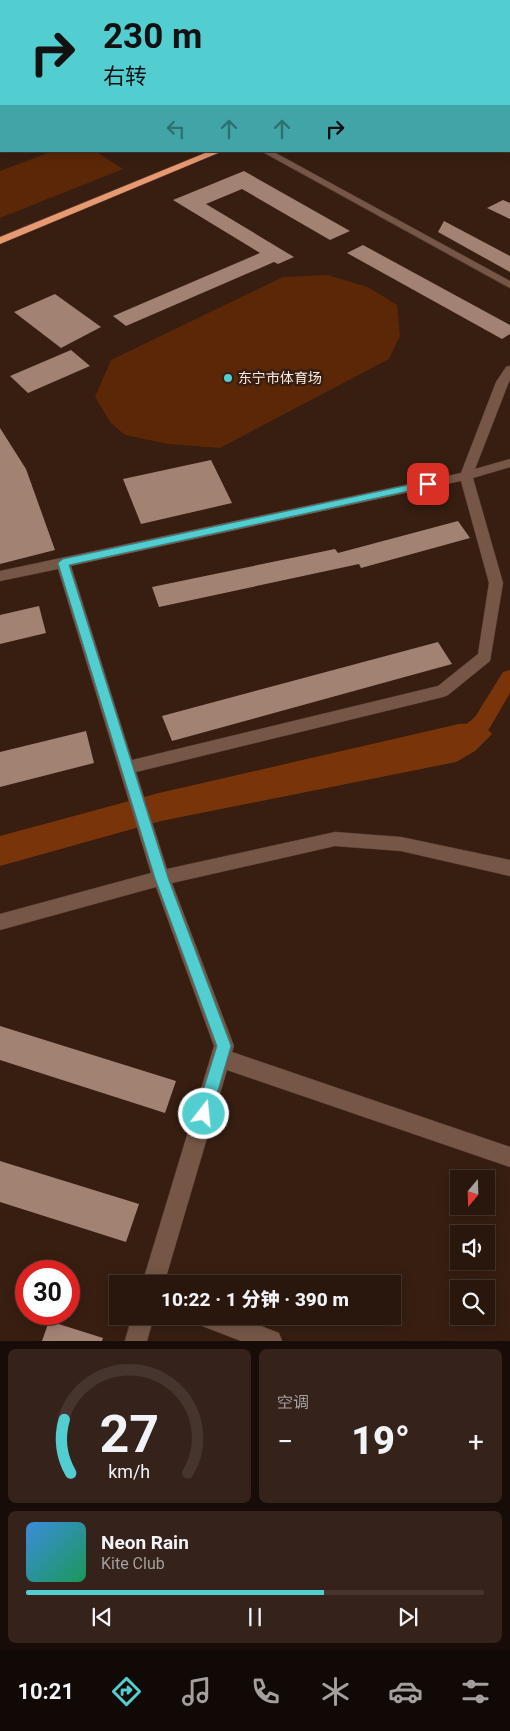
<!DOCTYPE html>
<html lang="zh">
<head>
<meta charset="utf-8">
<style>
  body { margin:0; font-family:Roboto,"Noto Sans SC",sans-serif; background:#35231b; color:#f1f3f6; height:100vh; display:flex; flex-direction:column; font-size:19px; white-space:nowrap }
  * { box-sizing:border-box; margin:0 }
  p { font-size:16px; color:#a59f9d }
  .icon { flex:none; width:28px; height:28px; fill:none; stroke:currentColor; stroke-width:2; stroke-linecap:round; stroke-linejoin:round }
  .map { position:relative; height:1341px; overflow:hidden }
  .side { display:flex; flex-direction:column; gap:8px; padding:8px; background:#170c07; flex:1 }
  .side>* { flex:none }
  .top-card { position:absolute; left:0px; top:0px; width:510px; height:152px; box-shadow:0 2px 12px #0003,0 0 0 1px #45352e; background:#52cdd0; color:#111; overflow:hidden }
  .needle { width:32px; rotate:199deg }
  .tools { position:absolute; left:450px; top:1170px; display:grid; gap:10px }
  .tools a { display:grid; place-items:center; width:45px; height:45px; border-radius:0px; background:#29160d; box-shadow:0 2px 12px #0003,0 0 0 1px #45352e; font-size:25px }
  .speed { position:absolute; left:15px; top:1260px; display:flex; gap:10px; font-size:25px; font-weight:700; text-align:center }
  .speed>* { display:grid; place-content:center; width:65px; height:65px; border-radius:50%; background:#29160d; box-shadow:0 2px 12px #0003,0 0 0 1px #45352e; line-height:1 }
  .speed .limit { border:8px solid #d22; background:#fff; color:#111 }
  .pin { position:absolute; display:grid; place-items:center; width:42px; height:42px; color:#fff; margin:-21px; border-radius:10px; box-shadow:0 2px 8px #0006 }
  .me { position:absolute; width:55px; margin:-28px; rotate:16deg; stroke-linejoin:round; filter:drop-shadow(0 0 4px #0008) }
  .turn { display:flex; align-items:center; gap:18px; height:105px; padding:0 20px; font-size:22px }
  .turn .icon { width:65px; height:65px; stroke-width:2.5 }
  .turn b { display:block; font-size:35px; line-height:42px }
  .lanes { display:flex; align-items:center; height:48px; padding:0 20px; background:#0003; justify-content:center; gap:25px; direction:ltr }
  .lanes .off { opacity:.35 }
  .big { font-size:38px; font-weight:800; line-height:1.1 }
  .side .widget { flex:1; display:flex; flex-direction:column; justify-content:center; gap:8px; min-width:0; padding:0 18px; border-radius:8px; background:#35231b }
  .side .dial { align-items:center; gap:0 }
  .dial svg { height:130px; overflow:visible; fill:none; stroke:#45352e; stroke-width:7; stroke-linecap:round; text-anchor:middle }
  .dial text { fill:#f1f3f6; stroke:none }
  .song { display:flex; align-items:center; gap:15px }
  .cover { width:60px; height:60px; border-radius:8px; background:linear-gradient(135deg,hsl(210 70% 55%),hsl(150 70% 35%)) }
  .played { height:5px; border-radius:2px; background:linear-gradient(90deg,#52cdd0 65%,#45352e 65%) }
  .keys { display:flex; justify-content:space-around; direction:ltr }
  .heat { display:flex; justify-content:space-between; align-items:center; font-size:28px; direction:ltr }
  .side .tiles { flex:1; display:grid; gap:8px; grid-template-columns:1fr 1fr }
  .widget:last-child { grid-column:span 2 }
  .trip { position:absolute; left:109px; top:1275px; width:292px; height:50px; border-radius:0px; background:#29160d; box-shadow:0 2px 12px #0003,0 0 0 1px #45352e; font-weight:800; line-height:50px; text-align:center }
  .tabs { display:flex; height:80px; justify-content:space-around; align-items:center; background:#100905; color:#a59f9d }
  .tabs .icon { width:35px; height:35px }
  .tabs .current { color:#52cdd0 }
  .tabs b { font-size:22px; color:#f1f3f6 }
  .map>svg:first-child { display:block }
</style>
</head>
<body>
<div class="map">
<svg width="510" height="1341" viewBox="0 0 510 1341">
  <rect width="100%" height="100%" fill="#371e11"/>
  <g fill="#5c2707">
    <path d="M53,151h42l28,18 -123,49v-47z"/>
    <path d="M327,275l41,12 29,18 3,31 -11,23 -169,89 -52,-4 -43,-9 -14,-12 -16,-26 16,-37 172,-83z"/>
  </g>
  <path fill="#793509" d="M482,723l10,11 -17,17 -19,11 -295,59 -161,45v-30l159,-43 300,-69z"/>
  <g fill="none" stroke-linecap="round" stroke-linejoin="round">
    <path fill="#793509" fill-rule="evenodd" d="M510,670v23l-21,36 -19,16 -7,2 -7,-2 -3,-6 3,-6 19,-16 28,-45z"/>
  </g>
  <g fill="#a28273">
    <path d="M244,171l106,60 -20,9 -88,-51 -36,15 88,53 -16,7 -4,-2 -148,64 -13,-10 147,-63 -87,-53z"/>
    <path d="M503,200l7,3v16l-23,-11z"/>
    <path d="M444,221l66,35v16l-72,-40z"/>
    <path d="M363,245l147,80v9l-8,5 -155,-86z"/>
    <path d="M55,294l46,33 -40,21 -47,-36z"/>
    <path d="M71,350l19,16 -62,27 -18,-17z"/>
    <path d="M0,428l26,41 29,81 -55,14z"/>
    <path d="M211,460l21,43 -91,21 -18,-45z"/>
    <path d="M458,521l12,17 -109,30 -2,-4 -200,43 -7,-20 183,-38 3,4z"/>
    <path d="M39,606l7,27 -46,11v-29z"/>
    <path d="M438,642l14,22 -280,77 -10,-25z"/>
    <path d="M86,731l8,32 -94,24v-35z"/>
    <path d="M0,1026l176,55 -11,32 -165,-53z"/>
    <path d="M0,1161l139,43 -13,38 -126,-40z"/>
    <path d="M49,1321l54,17 -1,3h-60z"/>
  </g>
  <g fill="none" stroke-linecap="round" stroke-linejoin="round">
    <g stroke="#533b2e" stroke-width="1">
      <g id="minor">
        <path d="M203,0h17l1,1h-17z"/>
        <rect x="509" y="36" width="1" height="4"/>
        <rect x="0" y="75" width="1" height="4"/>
        <path d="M261,151h11l238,130v7z"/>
        <path d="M510,366v13l-35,90 35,-10v8l-37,11 30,105 -13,78 -42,34 -5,2 -307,75 31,97 168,-37 66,5 109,23v16l-109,-25 -66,-5 -163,37 62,163 -2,6 278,95v20l-283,-97 -63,214h-22l72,-238 -58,-159 -156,43v-16l151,-41 -93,-304 -58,12v-10l461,-98 35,-91 10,-15zM461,481l28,102 -11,71 -40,32 -306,74 -61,-194z"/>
        <path d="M132,1316h22l-7,25h-22z"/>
        <path d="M194,1316h41l44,17 3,8h-41l-44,-17z"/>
      </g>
    </g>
    <g stroke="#533b2e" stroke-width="1">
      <path id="highway" d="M210,151h13l-223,93v-7z"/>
    </g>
    <use href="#minor" fill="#765747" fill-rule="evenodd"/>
    <use href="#highway" fill="#e79972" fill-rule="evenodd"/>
  </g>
  <path fill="#52cdd0" stroke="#358587" d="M428,481l5,3 -2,2 -362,79 99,313 63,168 -20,68 -2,6 -5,2 -6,-2 -2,-6 21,-68 -62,-168 -97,-315 5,-4z"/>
  <circle fill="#52cdd0" stroke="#371e11" stroke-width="2" cx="228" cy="378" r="5"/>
  <g text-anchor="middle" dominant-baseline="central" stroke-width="5" stroke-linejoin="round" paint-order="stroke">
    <g font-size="14" fill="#fdebe2" stroke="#371e11" text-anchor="start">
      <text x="238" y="378">东宁市体育场</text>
    </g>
  </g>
</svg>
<div class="tools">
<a><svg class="needle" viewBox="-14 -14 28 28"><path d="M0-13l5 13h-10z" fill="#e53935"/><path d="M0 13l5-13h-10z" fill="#a59f9d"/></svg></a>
<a><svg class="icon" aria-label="sound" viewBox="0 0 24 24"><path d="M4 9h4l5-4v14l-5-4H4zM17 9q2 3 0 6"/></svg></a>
<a><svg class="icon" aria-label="search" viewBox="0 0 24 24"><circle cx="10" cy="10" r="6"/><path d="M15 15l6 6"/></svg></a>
</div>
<div class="speed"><div class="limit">30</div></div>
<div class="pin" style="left:428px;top:484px;background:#d93025"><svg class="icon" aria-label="arrive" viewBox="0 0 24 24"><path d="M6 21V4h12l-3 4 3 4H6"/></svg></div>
<svg class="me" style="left:204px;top:1114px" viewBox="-20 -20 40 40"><circle r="17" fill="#52cdd0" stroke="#fff" stroke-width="3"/><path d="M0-11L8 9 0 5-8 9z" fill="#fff"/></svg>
<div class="trip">10:22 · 1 分钟 · 390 m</div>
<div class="top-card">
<div class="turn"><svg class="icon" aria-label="right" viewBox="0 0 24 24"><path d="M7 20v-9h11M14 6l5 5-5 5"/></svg><div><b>230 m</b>右转</div></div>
<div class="lanes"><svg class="icon off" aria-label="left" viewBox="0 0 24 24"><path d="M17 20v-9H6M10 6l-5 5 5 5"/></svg><svg class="icon off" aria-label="ahead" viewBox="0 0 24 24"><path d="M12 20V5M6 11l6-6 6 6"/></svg><svg class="icon off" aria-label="ahead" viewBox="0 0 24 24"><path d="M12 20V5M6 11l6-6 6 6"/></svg><svg class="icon" aria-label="right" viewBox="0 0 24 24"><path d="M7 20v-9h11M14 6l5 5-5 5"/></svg></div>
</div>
</div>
<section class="side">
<div class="tiles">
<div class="widget dial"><svg viewBox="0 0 100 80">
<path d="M14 69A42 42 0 1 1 86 69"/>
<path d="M14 69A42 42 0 0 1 10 36" stroke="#52cdd0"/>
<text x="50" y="56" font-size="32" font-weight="700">27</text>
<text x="50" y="72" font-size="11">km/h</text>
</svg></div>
<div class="widget"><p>空调</p>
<div class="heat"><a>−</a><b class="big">19°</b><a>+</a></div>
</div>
<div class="widget">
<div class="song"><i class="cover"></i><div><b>Neon Rain</b><p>Kite Club</p></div></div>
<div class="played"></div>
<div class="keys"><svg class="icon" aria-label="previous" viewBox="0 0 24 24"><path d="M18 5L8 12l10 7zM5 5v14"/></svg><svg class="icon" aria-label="pause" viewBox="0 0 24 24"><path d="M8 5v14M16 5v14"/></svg><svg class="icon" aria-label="next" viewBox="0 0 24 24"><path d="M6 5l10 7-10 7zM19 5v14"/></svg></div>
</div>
</div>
</section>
<nav class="tabs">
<b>10:21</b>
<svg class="icon current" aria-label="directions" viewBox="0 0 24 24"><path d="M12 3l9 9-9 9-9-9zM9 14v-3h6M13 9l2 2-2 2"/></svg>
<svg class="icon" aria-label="music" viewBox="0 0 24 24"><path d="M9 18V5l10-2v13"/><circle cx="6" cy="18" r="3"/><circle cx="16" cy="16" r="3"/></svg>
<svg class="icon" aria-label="phone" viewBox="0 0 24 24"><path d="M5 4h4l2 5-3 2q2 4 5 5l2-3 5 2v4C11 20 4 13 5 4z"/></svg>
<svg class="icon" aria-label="climate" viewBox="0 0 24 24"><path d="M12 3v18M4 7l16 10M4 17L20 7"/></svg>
<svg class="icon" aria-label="car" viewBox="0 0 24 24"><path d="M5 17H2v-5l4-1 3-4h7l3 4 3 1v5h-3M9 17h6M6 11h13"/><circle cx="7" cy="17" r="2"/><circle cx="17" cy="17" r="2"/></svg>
<svg class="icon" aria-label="filters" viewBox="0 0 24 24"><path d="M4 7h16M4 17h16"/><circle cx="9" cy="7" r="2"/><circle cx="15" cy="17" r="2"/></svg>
</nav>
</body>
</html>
